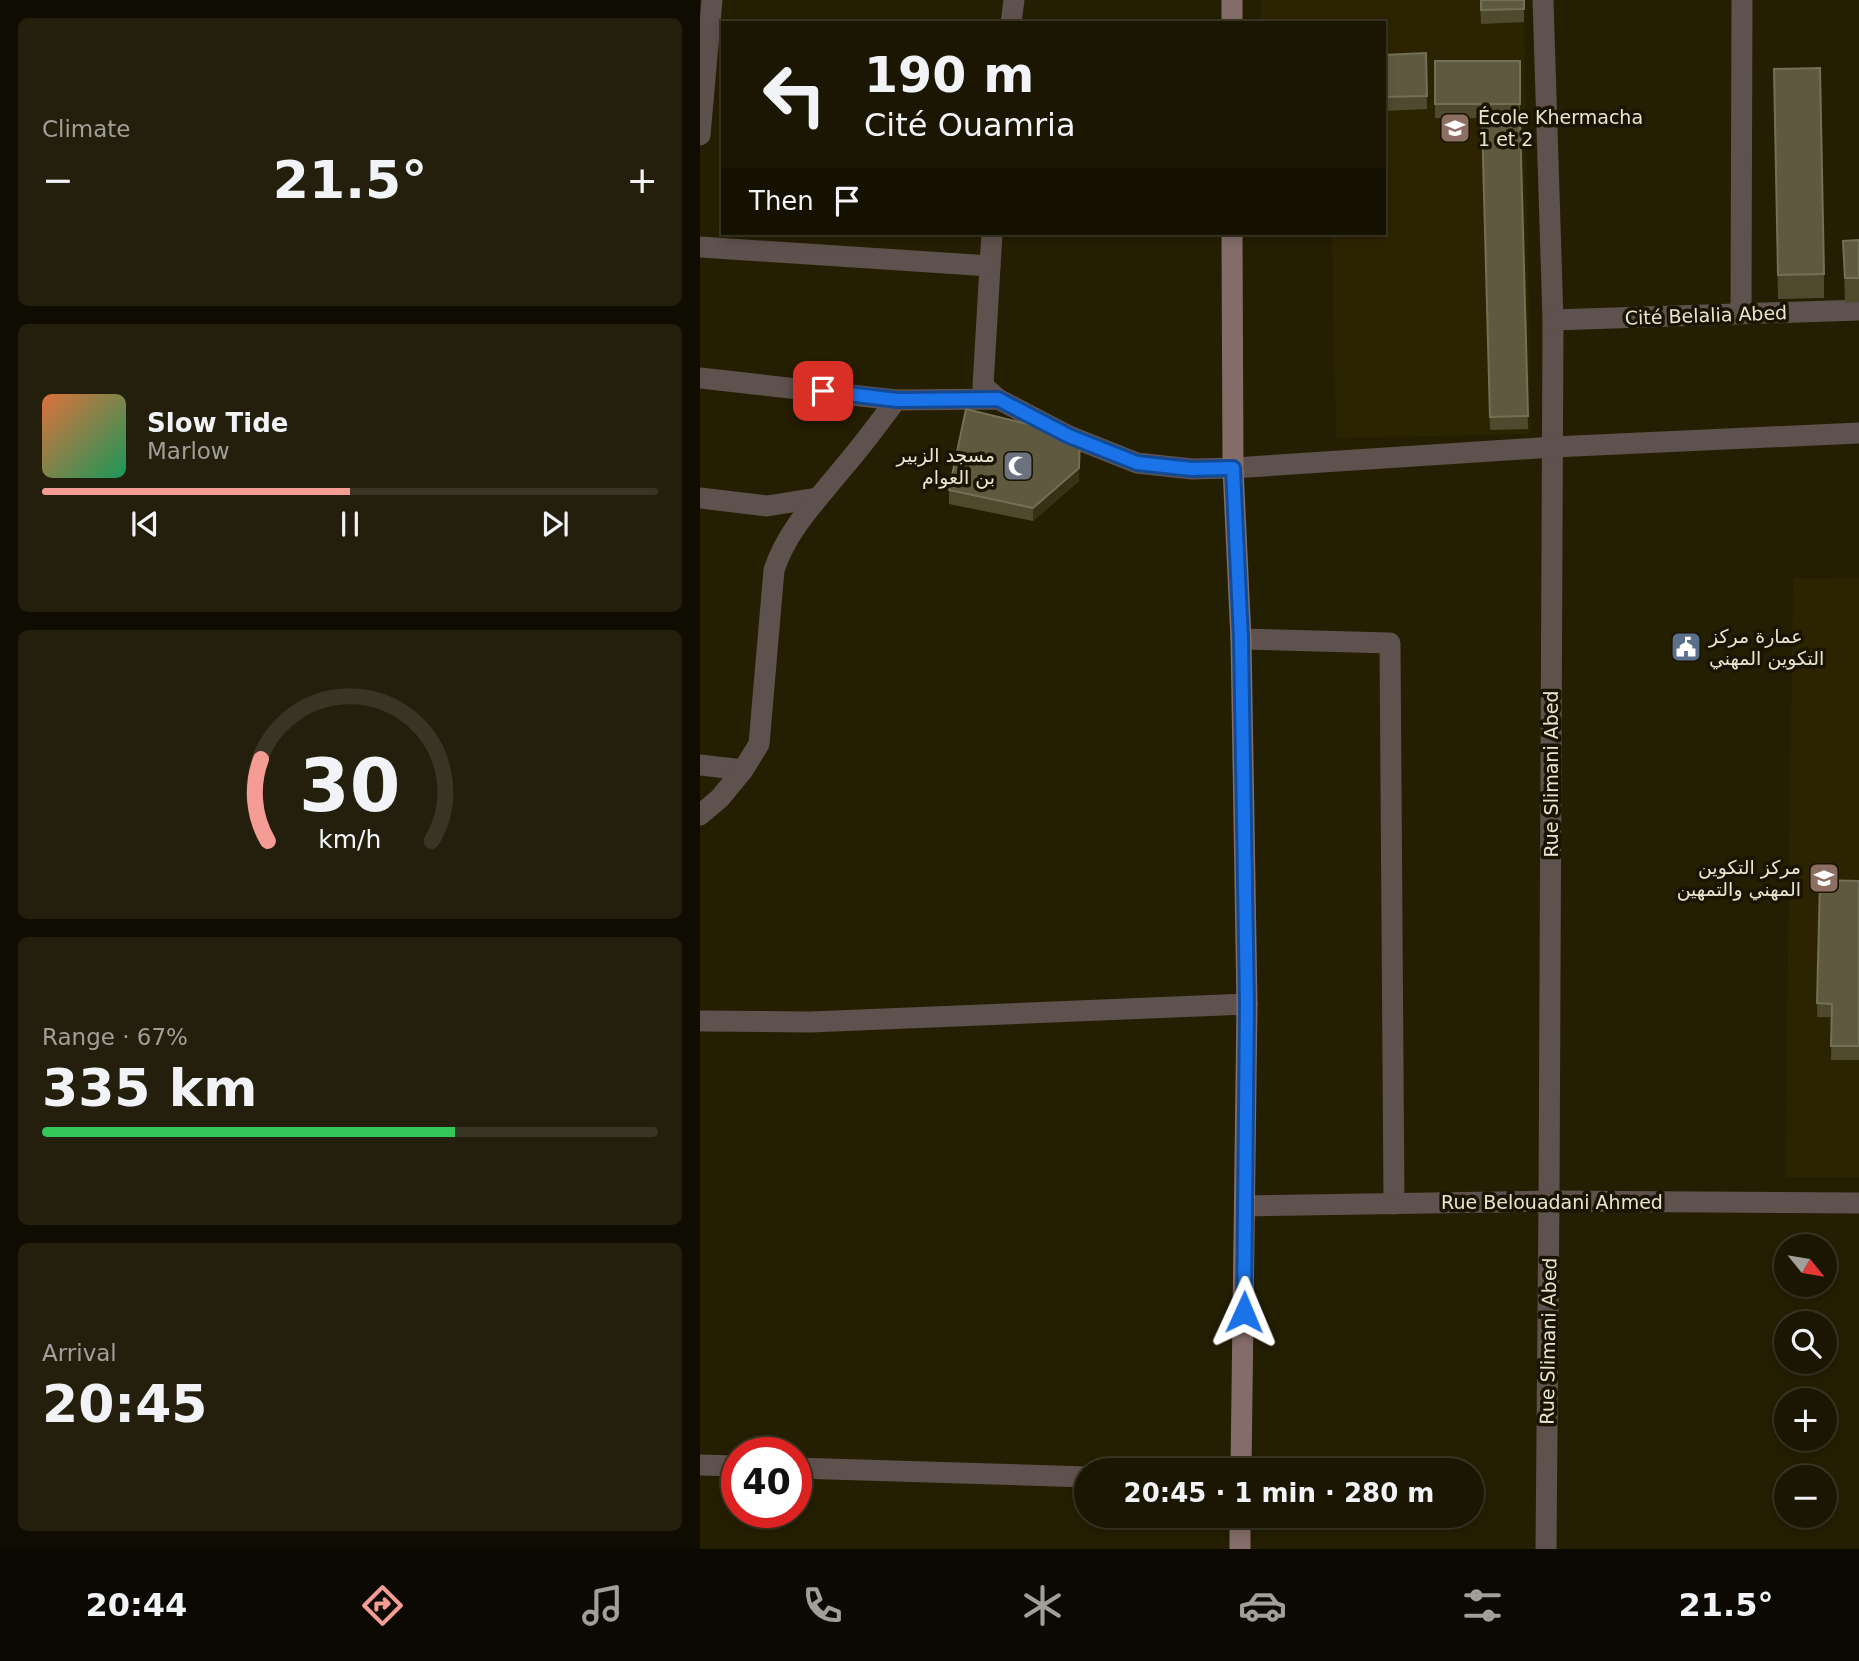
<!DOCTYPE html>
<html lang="en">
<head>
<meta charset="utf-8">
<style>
  body { margin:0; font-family:"DejaVu Sans",Vazirmatn,sans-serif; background:#241f0c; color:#f1f3f6; height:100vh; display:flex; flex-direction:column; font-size:26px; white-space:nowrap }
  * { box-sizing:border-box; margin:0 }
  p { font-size:23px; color:#a09f99 }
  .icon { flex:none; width:38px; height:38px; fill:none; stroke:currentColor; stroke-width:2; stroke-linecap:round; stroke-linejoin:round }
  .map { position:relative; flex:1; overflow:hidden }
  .panel { display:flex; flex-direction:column; gap:18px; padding:18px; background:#0f0c01; width:700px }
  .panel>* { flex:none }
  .guide { position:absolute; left:21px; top:21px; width:665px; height:214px; border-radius:0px; box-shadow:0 4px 10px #0003,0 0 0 2px #393524; background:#1b1602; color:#f1f3f6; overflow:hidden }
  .needle { width:46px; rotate:120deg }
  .controls { position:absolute; left:1074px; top:1234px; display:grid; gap:14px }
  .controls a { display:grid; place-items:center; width:63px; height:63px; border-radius:50%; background:#1b1602; box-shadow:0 4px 10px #0003,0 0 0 2px #393524; font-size:35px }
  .speed { position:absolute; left:21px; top:1437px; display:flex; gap:14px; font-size:35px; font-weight:700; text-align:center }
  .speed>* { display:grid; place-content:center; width:91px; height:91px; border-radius:50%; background:#1b1602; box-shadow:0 4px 10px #0003,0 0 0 2px #393524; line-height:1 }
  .speed .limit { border:10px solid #d22; background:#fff; color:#111 }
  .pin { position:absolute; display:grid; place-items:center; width:60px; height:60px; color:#fff; margin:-30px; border-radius:14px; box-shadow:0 4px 10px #0006 }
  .me { position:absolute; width:77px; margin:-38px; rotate:1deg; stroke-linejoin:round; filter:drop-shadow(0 0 5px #0008) }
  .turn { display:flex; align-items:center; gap:24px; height:147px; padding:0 28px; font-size:32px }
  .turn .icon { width:91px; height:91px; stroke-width:2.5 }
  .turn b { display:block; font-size:49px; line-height:60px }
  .then { display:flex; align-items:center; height:66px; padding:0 28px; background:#0003; gap:14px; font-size:26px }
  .big { font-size:52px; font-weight:700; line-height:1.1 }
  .panel .tile { flex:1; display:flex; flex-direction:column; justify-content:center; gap:10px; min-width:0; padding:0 24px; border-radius:10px; background:#241f0c }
  .panel .dial { align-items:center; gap:0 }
  .dial svg { height:182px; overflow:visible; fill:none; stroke:#393524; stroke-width:7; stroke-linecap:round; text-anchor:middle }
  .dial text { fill:#f1f3f6; stroke:none }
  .song { display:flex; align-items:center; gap:21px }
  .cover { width:84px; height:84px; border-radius:10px; background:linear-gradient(135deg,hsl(20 70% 55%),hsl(150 70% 35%)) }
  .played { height:7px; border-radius:4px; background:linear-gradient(90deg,#f59c94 50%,#393524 50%) }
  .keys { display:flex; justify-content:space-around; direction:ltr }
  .heat { display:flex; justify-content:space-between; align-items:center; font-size:38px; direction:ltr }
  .charge { height:10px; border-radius:5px; background:linear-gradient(90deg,#34c759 67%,#393524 0) }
  .trip { position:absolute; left:374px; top:1458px; width:410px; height:70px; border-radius:35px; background:#1b1602; box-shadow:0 4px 10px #0003,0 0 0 2px #393524; font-weight:700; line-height:70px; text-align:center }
  .tab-bar { display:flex; height:112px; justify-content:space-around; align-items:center; background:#0b0901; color:#a09f99 }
  .tab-bar .icon { width:49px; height:49px }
  .tab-bar .active { color:#f59c94 }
  .tab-bar b { font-size:32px; color:#f1f3f6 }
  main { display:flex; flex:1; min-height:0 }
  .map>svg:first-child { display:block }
</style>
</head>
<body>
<main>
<section class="panel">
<div class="tile"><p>Climate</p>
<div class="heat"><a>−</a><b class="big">21.5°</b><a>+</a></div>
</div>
<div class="tile">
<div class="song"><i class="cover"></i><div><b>Slow Tide</b><p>Marlow</p></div></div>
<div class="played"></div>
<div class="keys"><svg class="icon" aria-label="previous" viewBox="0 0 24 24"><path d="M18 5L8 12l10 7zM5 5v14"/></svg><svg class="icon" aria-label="pause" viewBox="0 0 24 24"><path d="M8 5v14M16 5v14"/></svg><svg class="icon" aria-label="next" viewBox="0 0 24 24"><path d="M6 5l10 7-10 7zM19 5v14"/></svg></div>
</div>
<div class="tile dial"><svg viewBox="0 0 100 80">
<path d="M14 69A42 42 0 1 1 86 69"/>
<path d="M14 69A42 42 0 0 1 11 33" stroke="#f59c94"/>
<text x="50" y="56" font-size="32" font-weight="700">30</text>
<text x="50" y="72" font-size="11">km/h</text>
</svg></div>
<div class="tile"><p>Range · 67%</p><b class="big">335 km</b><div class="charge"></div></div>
<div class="tile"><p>Arrival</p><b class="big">20:45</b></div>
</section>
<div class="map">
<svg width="1159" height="1549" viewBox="0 0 1159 1549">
  <rect width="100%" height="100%" fill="#241e02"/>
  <g fill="#2c2400">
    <path d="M561,0h263l7,434 -195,4 -4,-205h52v-210h-123z"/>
    <path d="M1159,578v599h-74l8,-598z"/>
  </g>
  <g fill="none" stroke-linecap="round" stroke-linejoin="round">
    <g stroke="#5f514d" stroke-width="21">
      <path d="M843,0l10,320 -4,881 -3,348"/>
      <path d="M311,23l3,-23"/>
      <path d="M0,135l12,-135"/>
      <path d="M292,233l-9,153 15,13"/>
      <path d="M0,247l290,19"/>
      <path d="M1041,313l1,-313"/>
      <path d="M853,320l306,-10"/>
      <path d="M0,378l196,22 102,-1 71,37 68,27 55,6 41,-1 320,-21 306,-14"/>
      <path d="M0,498l67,8 50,-8"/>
      <path d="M541,639l149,4 4,561"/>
      <path d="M0,765l43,5"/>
      <path d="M0,815l20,-17 23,-28 16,-26 15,-174c13,-40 43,-70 69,-102 19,-22 36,-45 53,-68"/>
      <path d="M0,1021l110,1 437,-18"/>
      <path d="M545,1206l304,-5 310,2"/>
      <path d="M0,1465l37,1"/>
      <path d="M96,1468l291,9"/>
    </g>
    <g stroke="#846d68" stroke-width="21">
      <path d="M532,0v23"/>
      <path d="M532,233l1,235 8,171 6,365 -6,466"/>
      <path d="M540,1549v-33"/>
    </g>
  </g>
  <g fill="#4f492e">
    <path d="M780,0h44v22l-43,2z"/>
    <path d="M726,53l1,56 -43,2v-56z"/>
    <rect x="735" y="61" width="85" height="57"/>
    <path d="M1074,93l50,181v24l-46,1z"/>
    <path d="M820,119l8,310 -38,1 -8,-296z"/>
    <path d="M1159,240v62l-14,1 -2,-62z"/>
    <path d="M379,481l-46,40 -84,-17v-14z"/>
    <path d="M1120,880l39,1v179h-28l1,-43h-15z"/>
  </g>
  <path fill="#373115" d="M380,437l-1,44 -46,40v-13z"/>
  <g fill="#5f5a3f" stroke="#746f57" stroke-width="2">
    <path d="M781,0h43v9l-43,1z"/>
    <path d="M726,53l1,43 -43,1v-42z"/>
    <rect x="735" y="61" width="85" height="43"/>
    <path d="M1120,68l4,206 -46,1 -4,-206z"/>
    <path d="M820,119l8,297 -38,1 -8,-297z"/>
    <path d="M1159,240v38h-14l-2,-37z"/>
    <path d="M266,409l114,28 -1,31 -46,40 -84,-18z"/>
    <path d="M1120,880l39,1v165h-28l1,-42 -15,-1z"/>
  </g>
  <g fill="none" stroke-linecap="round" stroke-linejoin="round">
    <g stroke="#114b97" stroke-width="18">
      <path id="route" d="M123,391l74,9 101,-1 71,37 68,27 55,6 41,-1 8,171 6,365 -3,308"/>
    </g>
    <use href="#route" stroke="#1a73e8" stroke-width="12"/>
  </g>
  <defs>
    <g id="school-square" transform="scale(1.575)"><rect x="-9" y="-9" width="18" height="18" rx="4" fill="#8d6e63" stroke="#1a1400"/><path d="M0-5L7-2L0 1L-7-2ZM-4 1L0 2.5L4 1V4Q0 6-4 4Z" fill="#fff"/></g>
    <g id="mosque-square" transform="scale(1.575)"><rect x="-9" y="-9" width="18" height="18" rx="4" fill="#6b7280" stroke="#1a1400"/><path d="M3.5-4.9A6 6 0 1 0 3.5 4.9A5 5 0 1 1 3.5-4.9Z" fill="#fff"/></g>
    <g id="civic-square" transform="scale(1.575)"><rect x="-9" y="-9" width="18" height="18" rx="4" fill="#5c6f8a" stroke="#1a1400"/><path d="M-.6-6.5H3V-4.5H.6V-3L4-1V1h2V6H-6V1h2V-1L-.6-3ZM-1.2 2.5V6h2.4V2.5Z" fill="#fff"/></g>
    <g id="university-square" transform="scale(1.575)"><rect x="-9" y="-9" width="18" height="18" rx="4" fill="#8d6e63" stroke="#1a1400"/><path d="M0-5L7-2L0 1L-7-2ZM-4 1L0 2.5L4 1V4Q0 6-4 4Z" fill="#fff"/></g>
  </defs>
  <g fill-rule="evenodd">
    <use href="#school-square" x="755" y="128"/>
    <use href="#mosque-square" x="318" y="466"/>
    <use href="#civic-square" x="986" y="647"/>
    <use href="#university-square" x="1124" y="878"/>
  </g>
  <g text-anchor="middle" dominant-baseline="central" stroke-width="7" stroke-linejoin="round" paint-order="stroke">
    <g font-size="19" fill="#e8e5d4" stroke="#1a1400" text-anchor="start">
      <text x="778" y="117">École Khermacha<tspan x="778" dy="22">1 et 2</tspan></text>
      <text x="295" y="455" text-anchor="end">مسجد الزبير<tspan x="295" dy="22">بن العوام</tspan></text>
      <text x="1009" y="636">عمارة مركز<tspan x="1009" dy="22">التكوين المهني</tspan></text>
      <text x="1101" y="867" text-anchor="end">مركز التكوين<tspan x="1101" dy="22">المهني والتمهين</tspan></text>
    </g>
    <g font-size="19" fill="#e8e5d4" stroke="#1a1400">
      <text transform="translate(1006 315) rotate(-2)">Cité Belalia Abed</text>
      <text transform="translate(851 774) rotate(-90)">Rue Slimani Abed</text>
      <text x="852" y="1202">Rue Belouadani Ahmed</text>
      <text transform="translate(848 1341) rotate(-89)">Rue Slimani Abed</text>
    </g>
  </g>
</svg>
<div class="controls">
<a><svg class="needle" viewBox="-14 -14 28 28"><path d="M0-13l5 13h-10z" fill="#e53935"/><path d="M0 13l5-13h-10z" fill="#a09f99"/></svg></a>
<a><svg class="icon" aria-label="search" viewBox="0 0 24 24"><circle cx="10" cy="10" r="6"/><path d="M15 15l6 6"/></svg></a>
<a>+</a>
<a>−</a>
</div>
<div class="speed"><div class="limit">40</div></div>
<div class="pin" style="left:123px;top:391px;background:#d93025"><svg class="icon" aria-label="arrive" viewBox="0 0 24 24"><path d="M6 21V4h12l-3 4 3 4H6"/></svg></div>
<svg class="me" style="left:544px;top:1312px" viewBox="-20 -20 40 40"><path d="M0-17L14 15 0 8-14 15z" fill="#1a73e8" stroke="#fff" stroke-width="4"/></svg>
<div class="trip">20:45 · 1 min · 280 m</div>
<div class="guide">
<div class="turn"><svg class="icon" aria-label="left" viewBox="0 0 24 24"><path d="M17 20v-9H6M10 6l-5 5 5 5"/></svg><div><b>190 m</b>Cité Ouamria</div></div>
<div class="then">Then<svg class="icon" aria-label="arrive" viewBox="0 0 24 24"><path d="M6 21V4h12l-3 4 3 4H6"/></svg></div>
</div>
</div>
</main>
<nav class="tab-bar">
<b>20:44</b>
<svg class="icon active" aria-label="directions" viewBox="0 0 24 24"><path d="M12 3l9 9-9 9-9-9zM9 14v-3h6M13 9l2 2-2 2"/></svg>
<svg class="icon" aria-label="music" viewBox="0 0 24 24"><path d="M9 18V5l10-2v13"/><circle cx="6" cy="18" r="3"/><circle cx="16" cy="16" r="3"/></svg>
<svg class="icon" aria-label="phone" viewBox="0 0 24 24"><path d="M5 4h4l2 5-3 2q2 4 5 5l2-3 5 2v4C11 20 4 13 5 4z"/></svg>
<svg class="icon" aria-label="climate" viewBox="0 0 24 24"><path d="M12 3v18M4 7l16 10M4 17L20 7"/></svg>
<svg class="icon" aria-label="car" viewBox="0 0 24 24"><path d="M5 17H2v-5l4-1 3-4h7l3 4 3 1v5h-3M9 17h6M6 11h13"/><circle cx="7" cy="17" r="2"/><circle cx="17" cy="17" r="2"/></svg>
<svg class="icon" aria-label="filters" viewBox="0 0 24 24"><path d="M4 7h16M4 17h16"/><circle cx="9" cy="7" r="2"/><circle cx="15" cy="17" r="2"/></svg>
<b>21.5°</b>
</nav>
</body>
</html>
